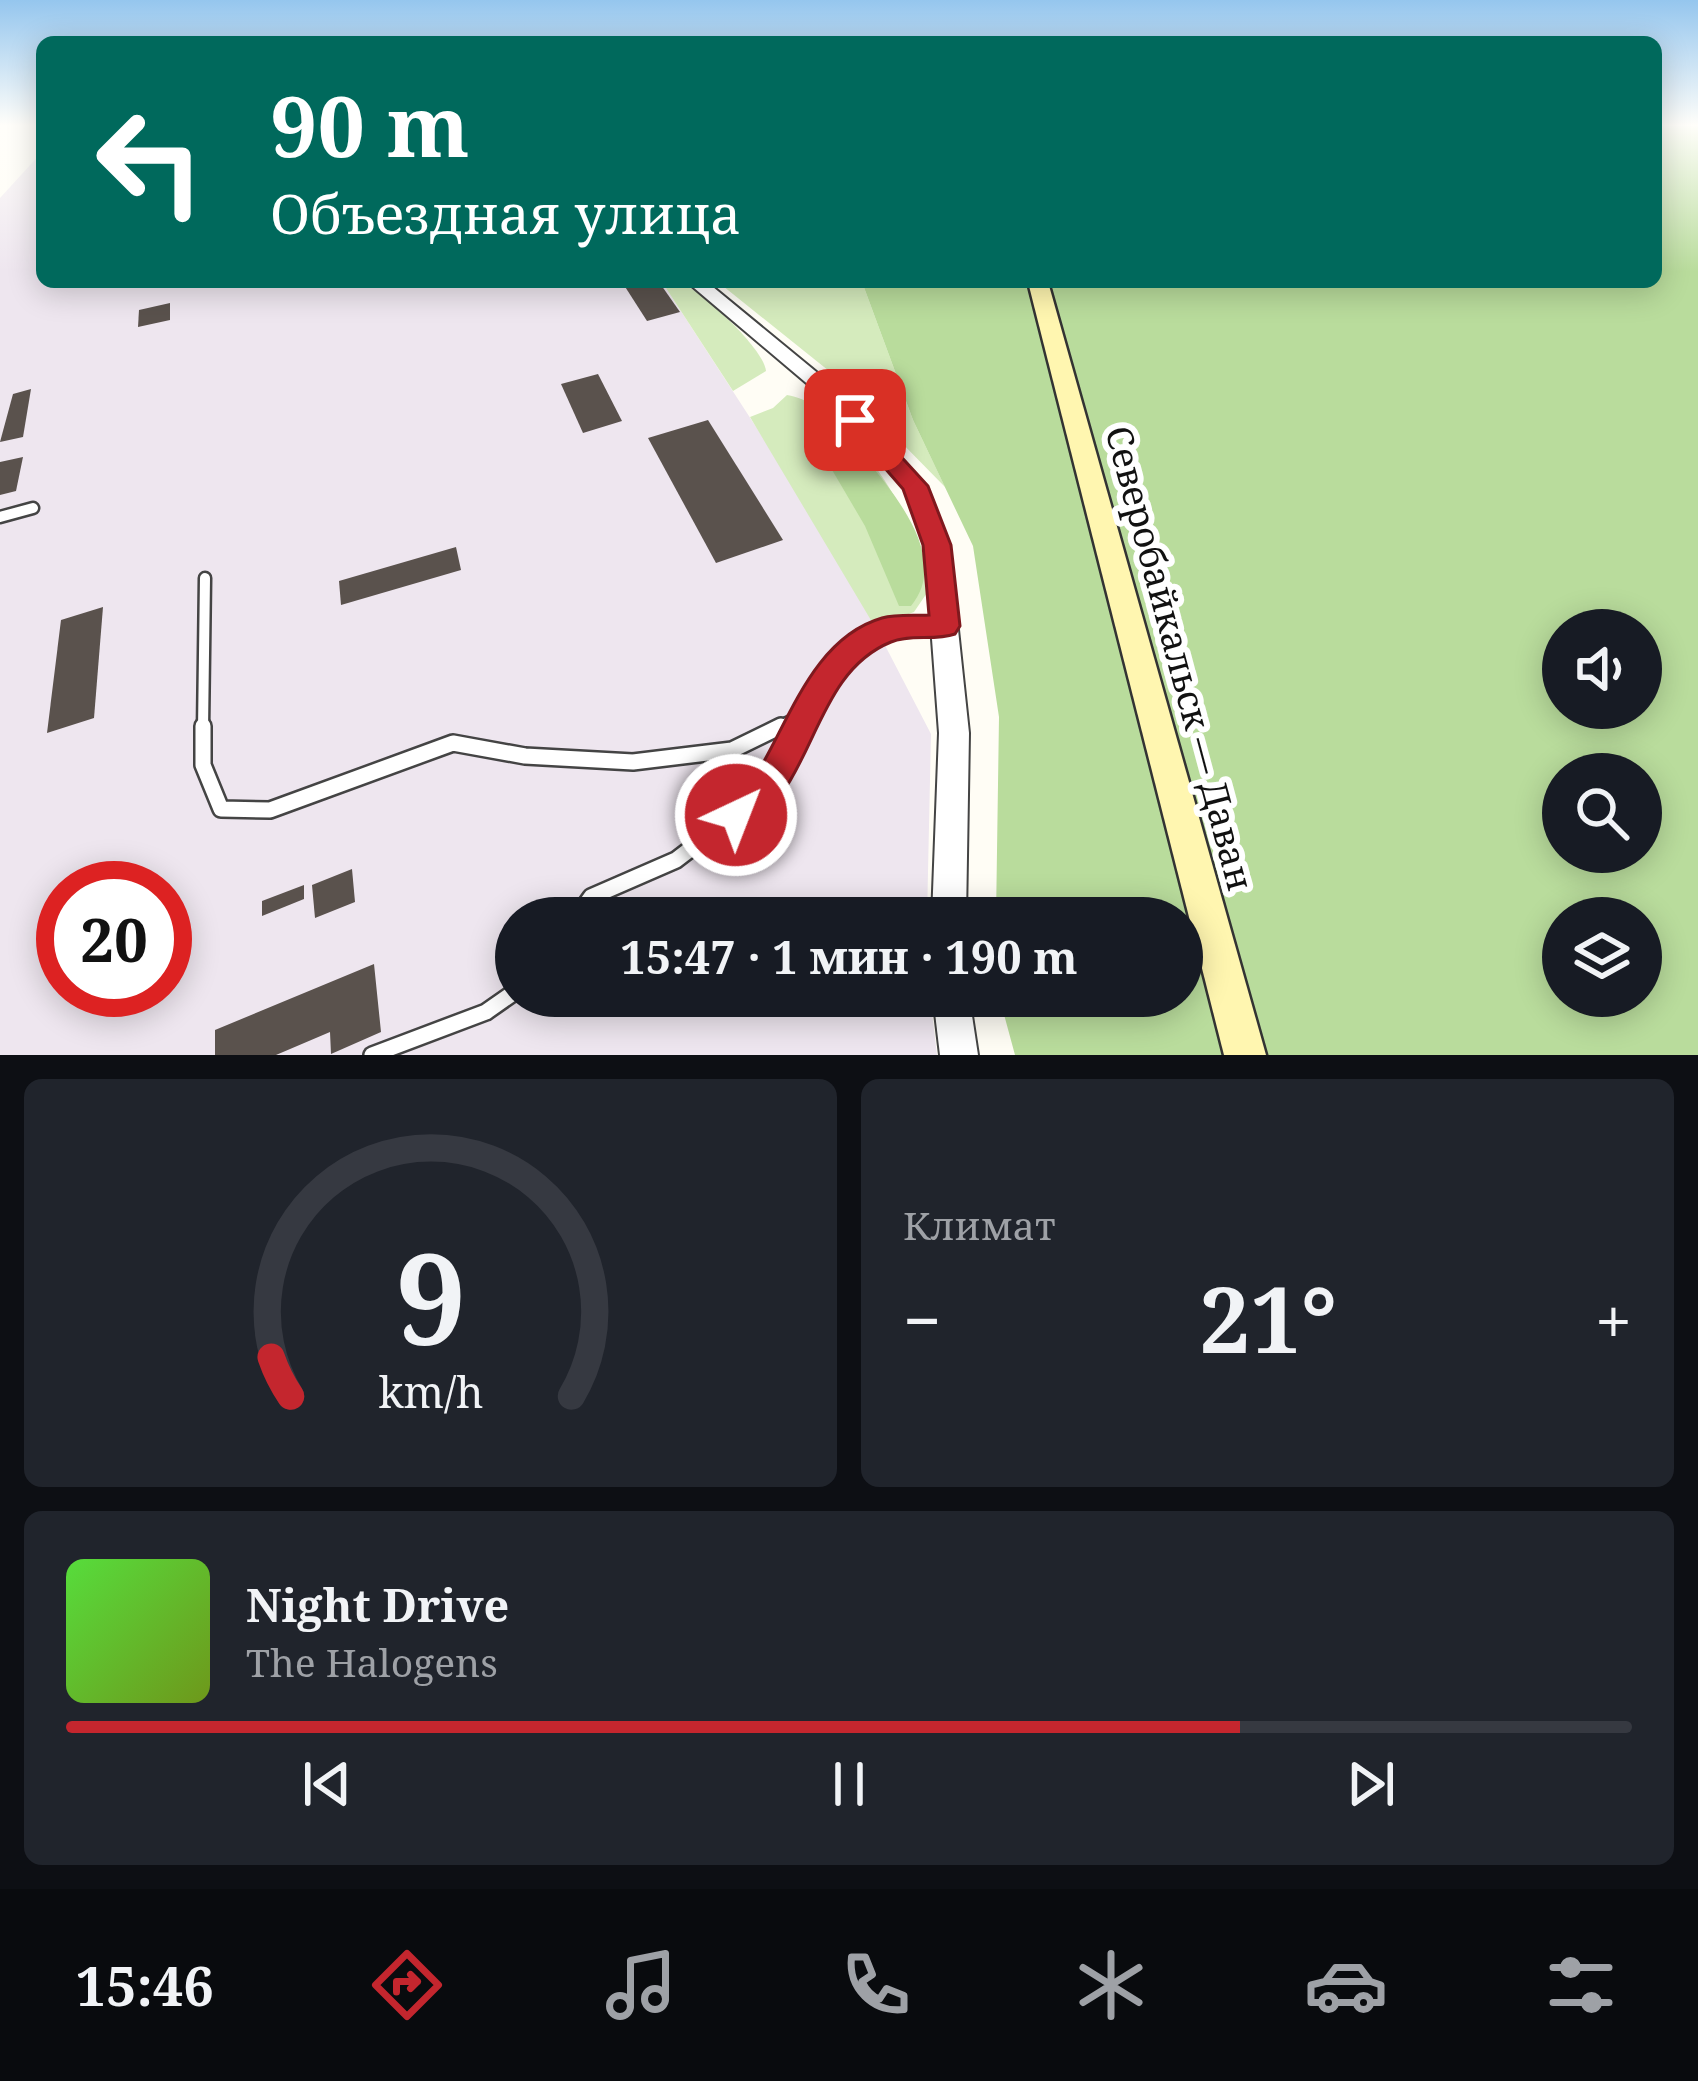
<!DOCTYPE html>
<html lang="ru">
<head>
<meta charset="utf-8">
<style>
  body { margin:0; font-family:"Noto Serif",serif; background:#20242c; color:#f1f3f6; height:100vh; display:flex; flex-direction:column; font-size:45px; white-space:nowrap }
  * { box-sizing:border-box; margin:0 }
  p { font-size:39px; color:#9ea1a6 }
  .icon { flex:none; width:66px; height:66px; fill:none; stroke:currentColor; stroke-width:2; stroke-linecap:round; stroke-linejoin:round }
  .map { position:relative; height:1055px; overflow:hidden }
  .sheet { display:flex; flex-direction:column; gap:24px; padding:24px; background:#0d0f14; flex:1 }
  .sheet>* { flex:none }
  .hud { position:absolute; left:36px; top:36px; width:1626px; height:252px; border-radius:18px; box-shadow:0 6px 30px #0003; background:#00695c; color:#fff; overflow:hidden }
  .fabs { position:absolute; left:1542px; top:609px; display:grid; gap:24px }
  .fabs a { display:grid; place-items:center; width:120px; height:120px; border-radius:50%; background:#171b24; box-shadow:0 6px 30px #0003; font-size:60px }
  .speed { position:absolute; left:36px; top:861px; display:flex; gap:24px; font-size:60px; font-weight:700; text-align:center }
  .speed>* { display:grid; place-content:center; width:156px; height:156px; border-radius:50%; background:#171b24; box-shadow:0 6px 30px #0003; line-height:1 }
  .speed .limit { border:18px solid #d22; background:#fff; color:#111 }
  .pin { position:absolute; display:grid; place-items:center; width:102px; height:102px; color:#fff; margin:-51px; border-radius:24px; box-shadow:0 6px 18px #0006 }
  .me { position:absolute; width:132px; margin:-66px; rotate:43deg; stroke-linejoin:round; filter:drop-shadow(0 0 9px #0008) }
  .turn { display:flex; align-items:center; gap:42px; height:252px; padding:0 36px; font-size:54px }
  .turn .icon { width:156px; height:156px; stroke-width:2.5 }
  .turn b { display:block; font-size:84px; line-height:102px }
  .big { font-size:90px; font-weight:700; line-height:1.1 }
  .sheet .widget { flex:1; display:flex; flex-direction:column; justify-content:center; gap:18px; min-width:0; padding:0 42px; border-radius:18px; background:#20242c }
  .sheet .dial { align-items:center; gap:0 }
  .dial svg { height:312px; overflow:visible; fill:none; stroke:#363941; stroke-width:7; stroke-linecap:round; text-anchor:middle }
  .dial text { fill:#f1f3f6; stroke:none }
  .song { display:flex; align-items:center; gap:36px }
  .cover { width:144px; height:144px; border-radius:18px; background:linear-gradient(135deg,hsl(110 70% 55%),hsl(80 70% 35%)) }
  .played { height:12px; border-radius:6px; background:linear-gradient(90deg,#c4262e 75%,#363941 75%) }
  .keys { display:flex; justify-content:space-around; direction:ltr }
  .heat { display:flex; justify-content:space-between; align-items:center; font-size:66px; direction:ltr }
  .sheet .tiles { flex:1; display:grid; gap:24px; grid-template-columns:1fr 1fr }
  .widget:last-child { grid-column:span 2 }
  .trip { position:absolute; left:495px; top:897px; width:708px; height:120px; border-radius:60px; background:#171b24; box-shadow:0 6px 30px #0003; font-weight:700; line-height:120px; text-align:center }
  .menu { display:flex; height:192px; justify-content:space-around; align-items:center; background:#090b0e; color:#9ea1a6 }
  .menu .icon { width:84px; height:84px }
  .menu .on { color:#c4262e }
  .menu b { font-size:54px; color:#f1f3f6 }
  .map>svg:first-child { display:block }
</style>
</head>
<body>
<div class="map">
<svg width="1698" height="1055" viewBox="0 0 1698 1055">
  <rect width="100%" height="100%" fill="#fffdf5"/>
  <path fill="#eee6ef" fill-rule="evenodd" d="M42,152v130h620l172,265 97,187 -4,184h-411v78h414l7,59h-937v-857zM63,888h102v102h-102z"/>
  <g fill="#d5ebbd">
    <path d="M662,282c4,0 16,0 19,1 22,9 83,66 85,88l-33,20z"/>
    <path d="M718,282h144l51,138 32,67 -106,-108z"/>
    <path d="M787,395c62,9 136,133 144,192l-17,25 -39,15 -125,-210 23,-9z"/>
  </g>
  <g fill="#b9dc9c" fill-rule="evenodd">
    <path d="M1656,124h42v931h-683l-16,-59h183v-78h-186l3,-201 -26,-171 -60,-126 -51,-138h794zM1563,630h78v78h-78zM1563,774h78v78h-78zM1563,918h78v78h-78z"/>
    <path d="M838,453l28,6c32,39 83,101 45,147h-12l-34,-80 -37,-63z"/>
  </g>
  <g fill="#5a524d">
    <path d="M622,282h37l21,30 -33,9z"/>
    <path d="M170,303v17l-32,7 1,-17z"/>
    <path d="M598,374l24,47 -39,12 -22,-49z"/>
    <path d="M31,389l-8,48 -23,5 13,-48z"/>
    <path d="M708,420l75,120 -67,23 -68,-125z"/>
    <path d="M23,457l-7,34 -16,4v-33z"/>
    <path d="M456,547l5,23 -120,35 -2,-24z"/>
    <path d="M103,607l-9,111 -47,15 14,-113z"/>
    <path d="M352,869l3,33 -40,16 -3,-33z"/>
    <path d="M304,885v14l-42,17v-15z"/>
    <path d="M374,964l7,68 -50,22 -1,-22 -54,23h-61v-25z"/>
  </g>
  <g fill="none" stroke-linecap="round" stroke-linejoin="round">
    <g stroke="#444" stroke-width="15">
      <g id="service-far1">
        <path d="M0,517l33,-9"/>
        <path d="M203,729l2,-151"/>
        <path d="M775,729l28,-14"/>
        <path d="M796,729l44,-67 46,-33 55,-3"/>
      </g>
    </g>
    <g stroke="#444" stroke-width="20">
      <g id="service">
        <path d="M203,726v39l18,44 49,1 183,-67 72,13 108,6 99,-12 49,-24"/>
        <path d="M576,918l15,-21 85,-37 89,-68 33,-66"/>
        <path d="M372,1055l114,-43 30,-21"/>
      </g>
    </g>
    <g stroke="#444" stroke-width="4">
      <g id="tertiary">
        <path d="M687,282h20l124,102 95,102 23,59 20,188 -3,185h-34l7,-185 -14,-188 -20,-56 -88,-97z"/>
        <path d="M933,996h36l9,59h-38z"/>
      </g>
    </g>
    <g stroke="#333" stroke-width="5">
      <path id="secondary" d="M1028,282h20l218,773h-42z"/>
    </g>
    <use href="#service-far1" stroke="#fff" stroke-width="10"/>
    <use href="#service" stroke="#fff" stroke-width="15"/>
    <use href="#tertiary" fill="#fff" fill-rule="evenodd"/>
    <use href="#secondary" fill="#fff6b0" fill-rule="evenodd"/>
  </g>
  <linearGradient id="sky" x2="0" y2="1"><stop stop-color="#95c6ee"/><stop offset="0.46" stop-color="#fffefa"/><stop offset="1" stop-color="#fffefa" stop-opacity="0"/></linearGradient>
  <rect width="1698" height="272" fill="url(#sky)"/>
  <path fill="#c4262e" stroke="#7f191e" stroke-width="3" d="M855,413l8,2 65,71 23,59 9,81 -5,8c-20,7 -45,0 -64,8 -84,34 -75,158 -155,189l-13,-4 -5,-12c8,-19 28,-23 38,-40 33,-53 57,-137 126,-157 14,-4 32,-2 47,-3l-6,-70 -20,-56 -60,-69z"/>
  <g text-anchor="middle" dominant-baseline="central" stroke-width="12" stroke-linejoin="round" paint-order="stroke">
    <g font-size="36" fill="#111" stroke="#fff">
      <text transform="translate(1180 658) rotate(75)">Северобайкальск — Даван</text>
    </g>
  </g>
</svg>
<div class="fabs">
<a><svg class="icon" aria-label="sound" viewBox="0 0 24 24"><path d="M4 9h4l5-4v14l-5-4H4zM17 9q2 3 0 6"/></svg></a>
<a><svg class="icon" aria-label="search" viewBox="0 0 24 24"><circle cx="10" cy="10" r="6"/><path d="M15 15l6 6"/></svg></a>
<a><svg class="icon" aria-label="layers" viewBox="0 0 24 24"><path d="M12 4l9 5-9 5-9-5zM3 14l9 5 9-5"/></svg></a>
</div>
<div class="speed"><div class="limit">20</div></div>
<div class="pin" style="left:855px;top:420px;background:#d93025"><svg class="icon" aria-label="arrive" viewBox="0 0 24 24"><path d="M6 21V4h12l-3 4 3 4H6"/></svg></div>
<svg class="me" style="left:736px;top:815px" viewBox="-20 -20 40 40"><circle r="17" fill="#c4262e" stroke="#fff" stroke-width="3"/><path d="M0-11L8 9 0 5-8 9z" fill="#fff"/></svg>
<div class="trip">15:47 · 1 мин · 190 m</div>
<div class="hud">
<div class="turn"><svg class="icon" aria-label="left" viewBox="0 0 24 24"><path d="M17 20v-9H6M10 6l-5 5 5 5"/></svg><div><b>90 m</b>Объездная улица</div></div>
</div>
</div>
<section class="sheet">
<div class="tiles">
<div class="widget dial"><svg viewBox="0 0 100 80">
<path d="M14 69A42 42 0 1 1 86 69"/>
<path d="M14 69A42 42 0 0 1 9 59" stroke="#c4262e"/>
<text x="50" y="56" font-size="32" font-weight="700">9</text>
<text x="50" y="72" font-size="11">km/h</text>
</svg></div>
<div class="widget"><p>Климат</p>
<div class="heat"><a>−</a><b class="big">21°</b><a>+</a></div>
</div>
<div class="widget">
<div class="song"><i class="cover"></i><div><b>Night Drive</b><p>The Halogens</p></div></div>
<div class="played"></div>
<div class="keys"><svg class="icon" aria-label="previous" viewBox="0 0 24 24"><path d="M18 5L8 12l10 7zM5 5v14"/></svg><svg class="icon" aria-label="pause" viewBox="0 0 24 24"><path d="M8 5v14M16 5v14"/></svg><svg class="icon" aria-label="next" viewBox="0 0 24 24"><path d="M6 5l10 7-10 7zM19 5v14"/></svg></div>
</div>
</div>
</section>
<nav class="menu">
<b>15:46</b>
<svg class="icon on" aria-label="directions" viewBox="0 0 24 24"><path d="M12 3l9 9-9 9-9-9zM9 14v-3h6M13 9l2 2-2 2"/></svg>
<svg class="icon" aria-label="music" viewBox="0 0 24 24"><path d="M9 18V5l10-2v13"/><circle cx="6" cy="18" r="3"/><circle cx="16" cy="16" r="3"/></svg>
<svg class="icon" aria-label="phone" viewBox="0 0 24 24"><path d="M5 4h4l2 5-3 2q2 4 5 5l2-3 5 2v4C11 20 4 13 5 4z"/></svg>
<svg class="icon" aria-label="climate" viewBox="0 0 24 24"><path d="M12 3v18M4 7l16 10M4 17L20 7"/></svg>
<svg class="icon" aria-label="car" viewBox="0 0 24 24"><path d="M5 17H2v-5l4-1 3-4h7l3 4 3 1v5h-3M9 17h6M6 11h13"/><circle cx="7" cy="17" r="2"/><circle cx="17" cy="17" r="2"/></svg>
<svg class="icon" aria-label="filters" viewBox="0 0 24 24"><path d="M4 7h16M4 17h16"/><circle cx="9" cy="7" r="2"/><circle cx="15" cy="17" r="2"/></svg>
</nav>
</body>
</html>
